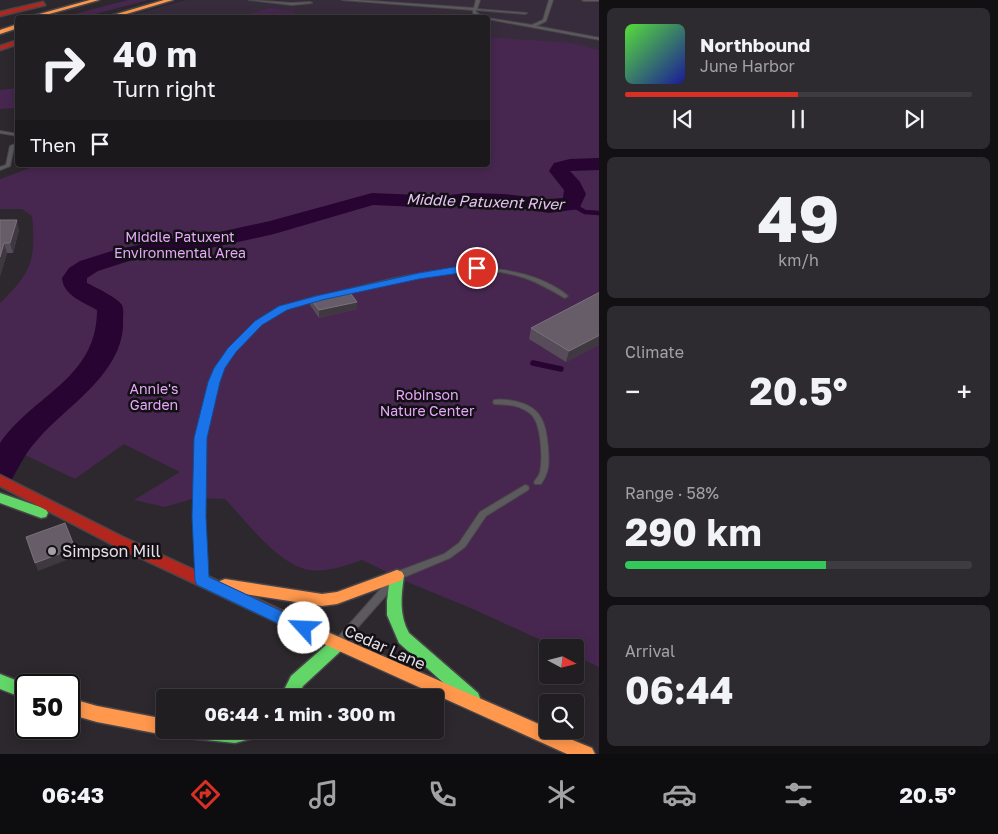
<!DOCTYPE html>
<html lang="en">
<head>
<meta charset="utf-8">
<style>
  body { margin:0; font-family:"Golos Text",sans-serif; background:#2d2b2f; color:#f1f3f6; height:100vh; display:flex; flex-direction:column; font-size:19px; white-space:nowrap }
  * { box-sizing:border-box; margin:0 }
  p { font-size:16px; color:#a2a2a5 }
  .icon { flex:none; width:28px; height:28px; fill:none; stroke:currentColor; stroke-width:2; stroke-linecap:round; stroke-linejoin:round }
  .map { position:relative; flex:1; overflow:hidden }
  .drawer { display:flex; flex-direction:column; gap:8px; padding:8px; background:#121013; width:399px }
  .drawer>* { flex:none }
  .top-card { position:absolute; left:15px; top:15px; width:475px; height:152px; border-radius:5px; box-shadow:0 2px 12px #0003,0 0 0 1px #3e3c40; background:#211e22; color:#f1f3f6; overflow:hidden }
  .needle { width:32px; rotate:97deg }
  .fabs { position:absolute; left:539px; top:639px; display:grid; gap:10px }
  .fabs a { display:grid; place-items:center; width:45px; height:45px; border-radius:5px; background:#211e22; box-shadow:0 2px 12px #0003,0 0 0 1px #3e3c40; font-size:25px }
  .speed { position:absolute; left:15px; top:674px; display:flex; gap:10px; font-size:25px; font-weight:700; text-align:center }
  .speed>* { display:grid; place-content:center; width:65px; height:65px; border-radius:50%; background:#211e22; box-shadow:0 2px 12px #0003,0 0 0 1px #3e3c40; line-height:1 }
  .speed .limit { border:2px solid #111; border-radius:8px; background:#fff; color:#111 }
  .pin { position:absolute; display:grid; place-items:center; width:42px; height:42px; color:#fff; margin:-21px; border:2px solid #fff; border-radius:50%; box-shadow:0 1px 5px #0007 }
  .me { position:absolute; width:55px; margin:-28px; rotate:295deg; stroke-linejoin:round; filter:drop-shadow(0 0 4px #0008) }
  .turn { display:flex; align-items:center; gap:18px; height:105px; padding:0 15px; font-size:22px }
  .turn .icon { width:65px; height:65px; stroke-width:2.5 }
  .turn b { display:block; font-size:35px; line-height:42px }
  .then { display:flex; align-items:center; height:48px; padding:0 15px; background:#0003; gap:10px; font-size:19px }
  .big { font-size:38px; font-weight:700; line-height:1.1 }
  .drawer .widget { flex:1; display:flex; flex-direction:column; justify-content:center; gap:8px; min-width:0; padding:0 18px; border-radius:8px; background:#2d2b2f }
  .drawer .dial { align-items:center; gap:0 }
  .dial b { font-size:65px; line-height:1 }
  .song { display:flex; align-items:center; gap:15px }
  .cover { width:60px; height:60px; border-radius:8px; background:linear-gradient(135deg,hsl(110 70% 55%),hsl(240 70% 35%)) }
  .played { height:5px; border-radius:2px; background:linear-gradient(90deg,#d93025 50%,#3e3c40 50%) }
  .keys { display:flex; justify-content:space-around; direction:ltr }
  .heat { display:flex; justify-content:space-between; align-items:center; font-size:28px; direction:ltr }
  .charge { height:8px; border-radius:4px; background:linear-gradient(90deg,#34c759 58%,#3e3c40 0) }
  .trip { position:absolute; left:156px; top:689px; width:288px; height:50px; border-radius:5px; background:#211e22; box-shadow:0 2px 12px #0003,0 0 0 1px #3e3c40; font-weight:700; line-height:50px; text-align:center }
  .tab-bar { display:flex; height:80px; justify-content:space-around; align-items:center; background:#0d0c0e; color:#a2a2a5 }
  .tab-bar .icon { width:35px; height:35px }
  .tab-bar .active { color:#d93025 }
  .tab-bar b { font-size:22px; color:#f1f3f6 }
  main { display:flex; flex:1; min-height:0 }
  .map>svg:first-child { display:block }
</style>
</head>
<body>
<main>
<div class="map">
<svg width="600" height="754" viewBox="0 0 600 754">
  <rect width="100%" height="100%" fill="#2c282d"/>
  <path fill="#372c3b" d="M186,0h413v50l-111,-13v-19h-318l-42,-2z"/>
  <g fill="#472750">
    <path d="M128,0h20l-64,17h-21z"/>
    <path d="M270,8l24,4 3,4 -59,1z"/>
    <path d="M488,37l83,6 28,7v617l-24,-11v-8l-19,-1 -83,-38 -61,-25 -50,-24c-17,6 -42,15 -60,8 -28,-9 -57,-48 -77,-69l-30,-1 -30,9 -31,-7 46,-28 -56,-28 -49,35 -75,-36v-140c32,-31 36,-43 32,-87l-10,-7h-22v-30l38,-14h450z"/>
    <path d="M17,88v20l-17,1v-19z"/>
  </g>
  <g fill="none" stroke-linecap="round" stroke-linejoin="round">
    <path stroke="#270432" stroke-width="4.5" d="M571,204l14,8 15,1"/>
    <path stroke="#270432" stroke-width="5.5" d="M533,363l28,6"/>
    <path fill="#270432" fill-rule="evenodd" d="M600,158v12l-30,1 10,11 6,12 -7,15 -30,4 -45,-7 -37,-1 -26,3 -68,-3 -99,29 -68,15 -45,5 -32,7 -31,10 -11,7v5c8,4 31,15 35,22 2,5 1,11 1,15 2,52 -54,84 -84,118 -12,12 -19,27 -27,41l-12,4v-40c34,-49 97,-64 97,-133 -14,-8 -34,-15 -35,-32l7,-10 11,-7 35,-11 46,-10 45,-5 64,-14 102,-28 69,3 26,-3 37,1 45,5 14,-1 1,-8 -15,-19 5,-8 16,-4z"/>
    <g stroke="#49464a" stroke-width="2">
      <g id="lane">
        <path d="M249,0l43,3 18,-1 2,1 -20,2z"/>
        <path d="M342,0h15l117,8 2,-8h4l-3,9 50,4 -2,1 -49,-4v2l9,6h-4l-8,-5v-3z"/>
        <path d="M549,0h4l-7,21 -10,5 64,12v2l-112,-21 -1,-1 45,7 11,-5z"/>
        <path d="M582,0h18v1h-16z"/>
        <path d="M0,131l18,3v2l-18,-3z"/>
        <path d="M18,143v3l-4,1 -4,19 -10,4v-3l6,-2 4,-19z"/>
        <path d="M476,267c32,2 67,8 92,29l-3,2 -2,-1c-12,-7 -24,-14 -38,-19 -60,-20 -126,2 -185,17l-3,-2 1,-1c46,-12 90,-23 138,-25z"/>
        <path d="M317,296l3,2 -1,1 -34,10 -22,13 -29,29 -11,17 -6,14 -12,56 -2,79 3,61 -1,3 -3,1 -3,-1 -1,-3 -3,-61 2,-79 14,-56 6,-14 13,-19 29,-29 22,-13z"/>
        <path d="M494,400c8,-1 16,0 24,2 24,6 28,22 30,45 1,15 2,24 -7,37h-6l-1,-2c2,-3 5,-6 6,-10 3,-12 1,-44 -6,-54 -2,-4 -6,-6 -9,-8 -10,-6 -20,-5 -31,-6l-1,-2z"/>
        <path d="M525,485l3,1 1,2 -1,2 -42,26 -21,31 -15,11 -48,20 -3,1 -3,-1 -1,-3 1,-3 48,-18 15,-11 21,-31z"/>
        <path d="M387,584l3,1 1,3 -1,3 -46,52 -3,1 -3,-1 -2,-3 2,-3 46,-52z"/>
      </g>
    </g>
    <g stroke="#49464a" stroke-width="3">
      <g id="fast">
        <path d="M0,493l46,16 2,4 -2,4 -5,1 -41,-15z"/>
        <path d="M397,570l5,2 2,4c-3,20 -5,39 5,57l69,60 2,5 -2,5 -6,3 -6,-3 -67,-60 -12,-28v-14l3,-25 2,-4z"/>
        <path d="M338,637l5,2 3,5 -3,5 -40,37 -6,12h-17l11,-22 42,-37z"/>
        <path d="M0,674l28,11 -2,14 -26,-10z"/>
        <path d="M179,730h85l-2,6 -27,7 -48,-5 -6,-2z"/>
      </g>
    </g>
    <g stroke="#49464a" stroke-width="3">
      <g id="slow">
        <path d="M90,0h9l-64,18h-10z"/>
        <path d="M164,0h9l-60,18h-10z"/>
        <path d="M18,24v4l-18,6v-4z"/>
        <path d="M397,570l5,2 2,4 -2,4 -65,24 -15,2 -97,-15 -5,-2 -2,-4 2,-4 5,-2 97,15 15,-2z"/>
        <path d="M300,620l248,108v2l44,18 3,6h-28l-272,-123 -3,-5 3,-5z"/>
        <path d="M69,698l28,8 68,13v11h7l-1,3 -6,2 -68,-13 -28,-8z"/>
      </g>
    </g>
    <g stroke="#49464a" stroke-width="3">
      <g id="jam">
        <path d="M43,2l2,3 -45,11v-4z"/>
        <path d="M18,40v4l-18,6v-4z"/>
        <path d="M0,475l123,62 182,84 3,5 -3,5 -5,1 -5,-1 -182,-86 -113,-59z"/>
      </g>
    </g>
    <use href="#lane" fill="#5c5a5c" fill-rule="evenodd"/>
    <use href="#fast" fill="#63d668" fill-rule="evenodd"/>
    <use href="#slow" fill="#ff974d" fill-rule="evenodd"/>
    <use href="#jam" fill="#b3261e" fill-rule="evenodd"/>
  </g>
  <g fill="#574d5a">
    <path d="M0,220l19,10 -6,23h-6l-7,23z"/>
    <path d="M600,292v52l-34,18 -37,-23 2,-11z"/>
    <path d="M310,298l47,4v7l-38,9 -9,-13z"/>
  </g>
  <g fill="#3f3841">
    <path d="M17,220l2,10 -6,23 -3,-10z"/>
    <path d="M4,243l3,10 -7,23v-19z"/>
    <path d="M357,302v7l-38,9v-8z"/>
    <path d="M600,335v9l-34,18 3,-11z"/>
    <path d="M75,548l2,8 -39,15 -3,-8z"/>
  </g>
  <g fill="#665d69" stroke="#7a717c">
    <path d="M0,220h17l-7,23h-6l-4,14z"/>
    <path d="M348,290l9,12 -38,8 -9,-12z"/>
    <path d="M600,292v43l-31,16 -38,-23z"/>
    <path d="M65,523l10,25 -40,15 -9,-26z"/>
  </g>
  <path fill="#1a73e8" stroke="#114b97" d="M477,265l5,3 -1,2 -62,9 -97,21 -35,10 -25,15 -26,27 -11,16 -5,14 -13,56 -1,79 3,60 100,47 2,4 -2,5 -5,2 -6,-2 -101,-48 -2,-4 -3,-64 2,-79 14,-56 6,-14 14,-20 27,-27 24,-15 41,-11 99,-22 35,-6z"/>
  <circle fill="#a49ea5" stroke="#131015" stroke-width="2" cx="52" cy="551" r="5"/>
  <g text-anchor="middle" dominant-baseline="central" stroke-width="5" stroke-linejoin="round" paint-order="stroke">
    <g font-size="14" fill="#e8a7fb" stroke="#131015">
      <text x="180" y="236">Middle Patuxent<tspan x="180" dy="16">Environmental Area</tspan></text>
      <text x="154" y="388">Annie's<tspan x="154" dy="16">Garden</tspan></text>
      <text x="427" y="394">Robinson<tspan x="427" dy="16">Nature Center</tspan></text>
    </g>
    <g font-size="15" font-style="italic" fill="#e9c2f5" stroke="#131015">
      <text transform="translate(485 201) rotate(2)">Middle Patuxent River</text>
    </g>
    <g font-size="16" fill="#e4dee6" stroke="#131015" text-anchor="start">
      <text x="62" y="551">Simpson Mill</text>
    </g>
    <g font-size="16" fill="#e4dee6" stroke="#131015">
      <text transform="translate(385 647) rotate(24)">Cedar Lane</text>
    </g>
  </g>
</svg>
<div class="fabs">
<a><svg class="needle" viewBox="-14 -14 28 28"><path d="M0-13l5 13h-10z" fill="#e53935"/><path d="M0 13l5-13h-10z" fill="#a2a2a5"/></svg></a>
<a><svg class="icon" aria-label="search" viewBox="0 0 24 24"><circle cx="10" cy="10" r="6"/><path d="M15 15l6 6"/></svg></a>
</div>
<div class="speed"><div class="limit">50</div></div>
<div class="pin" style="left:477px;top:268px;background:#d93025"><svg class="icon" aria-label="arrive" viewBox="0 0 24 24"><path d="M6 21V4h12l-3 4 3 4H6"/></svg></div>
<svg class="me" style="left:304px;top:628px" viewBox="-20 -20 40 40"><circle r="19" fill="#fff"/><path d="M0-13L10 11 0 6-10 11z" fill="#1a73e8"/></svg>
<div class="trip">06:44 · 1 min · 300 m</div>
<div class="top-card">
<div class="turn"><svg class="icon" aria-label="right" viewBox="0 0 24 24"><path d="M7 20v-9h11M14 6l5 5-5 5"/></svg><div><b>40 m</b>Turn right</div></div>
<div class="then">Then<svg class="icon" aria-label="arrive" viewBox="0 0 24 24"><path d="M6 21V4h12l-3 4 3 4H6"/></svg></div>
</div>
</div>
<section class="drawer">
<div class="widget">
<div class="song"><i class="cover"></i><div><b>Northbound</b><p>June Harbor</p></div></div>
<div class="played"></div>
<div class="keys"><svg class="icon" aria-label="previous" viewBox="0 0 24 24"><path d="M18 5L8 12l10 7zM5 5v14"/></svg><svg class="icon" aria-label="pause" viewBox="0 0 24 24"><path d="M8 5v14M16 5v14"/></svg><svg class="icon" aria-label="next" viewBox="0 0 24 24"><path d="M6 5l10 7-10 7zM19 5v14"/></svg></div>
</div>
<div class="widget dial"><b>49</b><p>km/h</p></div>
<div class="widget"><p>Climate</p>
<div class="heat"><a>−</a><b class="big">20.5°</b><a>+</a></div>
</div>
<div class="widget"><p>Range · 58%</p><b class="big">290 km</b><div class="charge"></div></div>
<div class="widget"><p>Arrival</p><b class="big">06:44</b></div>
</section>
</main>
<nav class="tab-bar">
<b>06:43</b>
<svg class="icon active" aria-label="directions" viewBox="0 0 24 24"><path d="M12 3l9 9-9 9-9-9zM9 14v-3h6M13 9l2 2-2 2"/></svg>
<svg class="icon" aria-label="music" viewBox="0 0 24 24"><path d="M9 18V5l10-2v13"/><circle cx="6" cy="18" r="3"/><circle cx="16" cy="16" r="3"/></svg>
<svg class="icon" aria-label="phone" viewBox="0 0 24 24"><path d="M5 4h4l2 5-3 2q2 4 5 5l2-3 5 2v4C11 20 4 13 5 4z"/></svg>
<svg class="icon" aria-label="climate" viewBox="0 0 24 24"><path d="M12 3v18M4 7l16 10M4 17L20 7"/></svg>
<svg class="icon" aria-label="car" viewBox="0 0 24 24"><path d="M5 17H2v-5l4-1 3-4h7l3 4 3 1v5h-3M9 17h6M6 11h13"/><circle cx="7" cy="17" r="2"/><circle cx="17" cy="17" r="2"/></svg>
<svg class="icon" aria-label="filters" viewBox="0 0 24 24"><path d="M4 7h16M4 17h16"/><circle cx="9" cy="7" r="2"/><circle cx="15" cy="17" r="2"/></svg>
<b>20.5°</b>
</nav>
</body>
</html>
